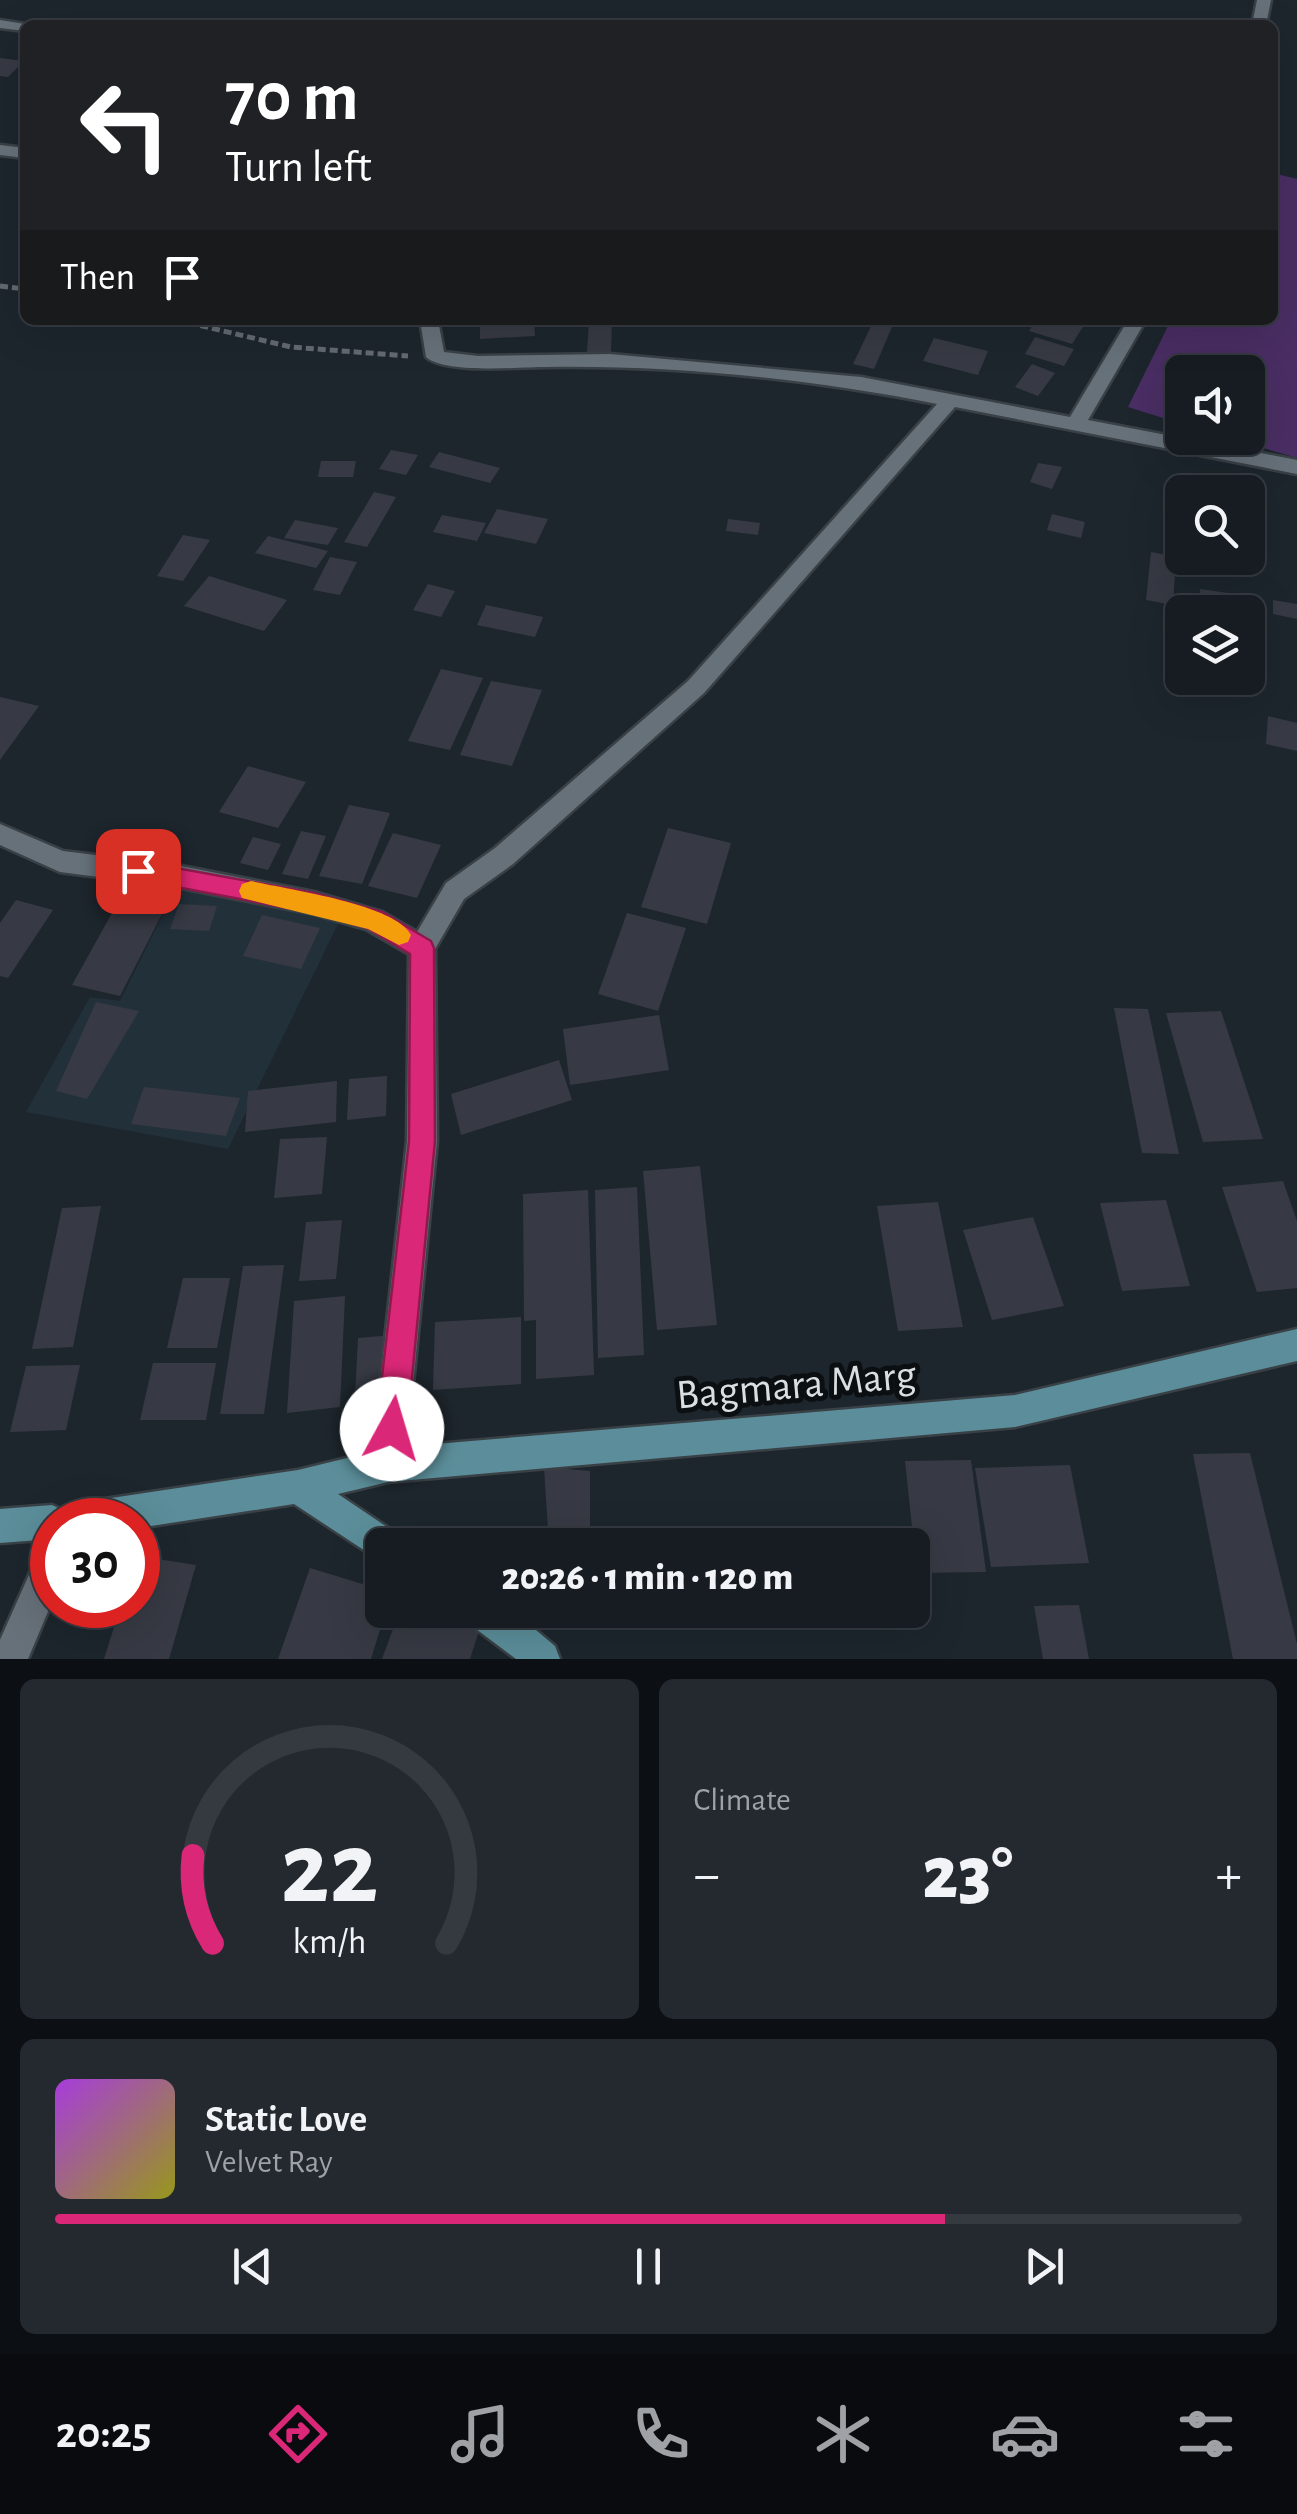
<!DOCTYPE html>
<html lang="en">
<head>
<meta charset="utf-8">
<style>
  body { margin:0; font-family:"Alegreya Sans",sans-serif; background:#23292f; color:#f1f3f6; height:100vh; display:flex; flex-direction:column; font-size:38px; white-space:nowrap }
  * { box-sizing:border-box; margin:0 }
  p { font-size:32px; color:#9ea1a5 }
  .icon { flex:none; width:55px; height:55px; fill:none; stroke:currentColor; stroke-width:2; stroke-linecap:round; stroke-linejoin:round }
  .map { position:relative; height:1659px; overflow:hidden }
  .details { display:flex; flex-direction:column; gap:20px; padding:20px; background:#0c0f13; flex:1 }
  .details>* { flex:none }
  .guide { position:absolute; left:20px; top:20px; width:1258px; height:305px; border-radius:15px; box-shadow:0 10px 40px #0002,0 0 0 2px #353a40; background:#202124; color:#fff; overflow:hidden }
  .buttons { position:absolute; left:1165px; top:355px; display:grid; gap:20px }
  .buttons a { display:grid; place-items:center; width:100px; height:100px; border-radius:15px; background:#161c22; box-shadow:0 10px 40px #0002,0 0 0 2px #353a40; font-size:50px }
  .speed { position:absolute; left:30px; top:1498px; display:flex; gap:20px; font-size:50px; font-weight:700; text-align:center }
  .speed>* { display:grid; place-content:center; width:130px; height:130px; border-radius:50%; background:#161c22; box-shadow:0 10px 40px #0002,0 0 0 2px #353a40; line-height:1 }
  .speed .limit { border:15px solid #d22; background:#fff; color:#111 }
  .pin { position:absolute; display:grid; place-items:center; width:85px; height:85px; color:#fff; margin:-42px; border-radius:20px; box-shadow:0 5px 15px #0006 }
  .me { position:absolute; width:110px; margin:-55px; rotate:6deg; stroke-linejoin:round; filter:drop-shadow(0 0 8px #0008) }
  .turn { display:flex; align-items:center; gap:35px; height:210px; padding:0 40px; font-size:45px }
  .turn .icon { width:130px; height:130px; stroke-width:2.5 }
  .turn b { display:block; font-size:70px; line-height:85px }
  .then { display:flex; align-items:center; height:95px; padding:0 40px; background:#0003; gap:20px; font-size:38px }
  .big { font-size:75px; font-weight:800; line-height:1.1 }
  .details .widget { flex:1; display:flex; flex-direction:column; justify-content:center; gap:15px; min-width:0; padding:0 35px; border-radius:15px; background:#23292f }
  .details .dial { align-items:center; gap:0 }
  .dial svg { height:260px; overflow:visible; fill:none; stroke:#353a40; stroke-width:7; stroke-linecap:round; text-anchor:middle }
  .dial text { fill:#f1f3f6; stroke:none }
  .song { display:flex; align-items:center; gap:30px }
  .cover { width:120px; height:120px; border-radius:15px; background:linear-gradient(135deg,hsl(280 70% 55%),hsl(60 70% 35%)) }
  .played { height:10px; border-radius:5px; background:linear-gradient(90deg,#db2777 75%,#353a40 75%) }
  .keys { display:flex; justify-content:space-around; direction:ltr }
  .heat { display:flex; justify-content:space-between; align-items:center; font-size:55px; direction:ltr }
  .details .tiles { flex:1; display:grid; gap:20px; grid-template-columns:1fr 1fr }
  .widget:last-child { grid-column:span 2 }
  .trip { position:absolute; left:365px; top:1528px; width:565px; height:100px; border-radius:15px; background:#161c22; box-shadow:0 10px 40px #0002,0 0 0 2px #353a40; font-weight:800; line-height:100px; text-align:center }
  .dock { display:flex; height:160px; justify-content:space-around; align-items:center; background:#090b0e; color:#9ea1a5 }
  .dock .icon { width:70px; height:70px }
  .dock .selected { color:#db2777 }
  .dock b { font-size:45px; color:#f1f3f6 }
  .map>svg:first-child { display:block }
</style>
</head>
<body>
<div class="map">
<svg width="1297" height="1659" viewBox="0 0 1297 1659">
  <rect width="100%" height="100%" fill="#1d262d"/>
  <path fill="#22303a" d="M177,886l162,36 -111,227 -202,-37 64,-115 30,4z"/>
  <path fill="#4a2e64" d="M1273,173l24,6v279l-67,-20h18v-66h-66v52l-54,-17 43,-87h101z"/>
  <g fill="#373a44">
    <path d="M0,58l24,3 -16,16 -8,-1z"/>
    <path d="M480,320h54l1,16 -55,3z"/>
    <path d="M589,320h23l-1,32h-24z"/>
    <path d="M874,320h21l-21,49 -21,-5z"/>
    <path d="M1036,320h42l8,2 -14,22 -43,-13z"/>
    <path d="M1035,337l39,12 -10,17 -39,-12z"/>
    <path d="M934,338l54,13 -10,24 -55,-14z"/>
    <path d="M1032,364l23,9 -17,23 -23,-9z"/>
    <path d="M391,450l27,5 -12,20 -27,-6z"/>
    <path d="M439,452l61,16 -10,15 -61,-16z"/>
    <path d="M321,461h35l-3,16h-35z"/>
    <path d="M1038,463l24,4 -10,22 -22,-7z"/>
    <path d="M374,492l22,5 -29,50 -23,-5z"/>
    <path d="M497,509l51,10 -12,25 -52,-11z"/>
    <path d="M1052,514l33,8 -4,16 -34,-8z"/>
    <path d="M442,515l44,8 -9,18 -44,-9z"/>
    <path d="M728,519l32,4 -2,12 -32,-4z"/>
    <path d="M295,520l43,8 -10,17 -44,-7z"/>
    <path d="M183,535l27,5 -27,41 -26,-5z"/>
    <path d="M268,536l60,15 -12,17 -61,-15z"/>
    <path d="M1248,537l12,2 -1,27 -35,-7 24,-1z"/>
    <path d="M1151,552l25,5 -3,48 -27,-5z"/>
    <path d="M330,557l27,5 -17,33 -27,-5z"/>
    <path d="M209,576l78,24 -23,31 -80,-25z"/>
    <path d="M428,584l27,7 -14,26 -28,-7z"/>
    <path d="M1200,589l42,6 1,17h-42z"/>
    <path d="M1273,600l24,4v15l-24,-5z"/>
    <path d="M486,605l57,12 -8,20 -58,-12z"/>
    <path d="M441,669l42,9 -33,72 -42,-9z"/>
    <path d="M491,681l51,9 -30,76 -52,-11z"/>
    <path d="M0,697l39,9 -39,54z"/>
    <path d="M1268,716l29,7v28l-31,-7z"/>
    <path d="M248,766l58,16 -28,46 -59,-16z"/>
    <path d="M349,805l41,8 -28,71 -43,-8z"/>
    <path d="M668,828l63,15 -24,81 -66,-17z"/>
    <path d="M301,831l25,5 -18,43 -26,-5z"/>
    <path d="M393,833l48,12 -24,53 -49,-12z"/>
    <path d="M253,837l28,7 -13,26 -28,-7z"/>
    <path d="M16,900l37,10 -45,68 -8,-2v-53z"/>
    <path d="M117,904l45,10 -42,82 -48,-11z"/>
    <path d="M179,904l38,2 -8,25 -39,-2z"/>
    <path d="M627,913l59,15 -28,83 -60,-17z"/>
    <path d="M262,915l58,13 -19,41 -58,-13z"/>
    <path d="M96,1002l43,9 -52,88 -31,-8z"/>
    <path d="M1114,1008l34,1 31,145 -37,-1z"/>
    <path d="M1221,1011l42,128 -60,3 -37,-129z"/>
    <path d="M659,1015l10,55 -99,15 -7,-56z"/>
    <path d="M559,1060l13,40 -111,35 -10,-41z"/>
    <path d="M387,1076l-1,40 -39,4 2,-41z"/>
    <path d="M337,1081l-1,41 -91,10 3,-41z"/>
    <path d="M144,1087l96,11 -14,38 -95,-12z"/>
    <path d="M327,1137l-5,57 -48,4 6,-59z"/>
    <path d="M700,1166l17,159 -60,5 -14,-159z"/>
    <path d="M1283,1181l14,40v67l-40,4 -35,-105z"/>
    <path d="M637,1187l7,168 -46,3 -3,-168z"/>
    <path d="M588,1190l6,185 -58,4v-59l-12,1 -1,-127z"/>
    <path d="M1166,1200l24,86 -68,5 -22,-88z"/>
    <path d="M938,1202l25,125 -65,4 -21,-125z"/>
    <path d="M101,1206l-28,141 -41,2 30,-141z"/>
    <path d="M1033,1217l31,89 -72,14 -29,-90z"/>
    <path d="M342,1220l-6,59 -37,2 7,-59z"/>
    <path d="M284,1265l-20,149h-44l23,-148z"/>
    <path d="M183,1278h47l-13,70h-50z"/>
    <path d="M345,1296l-5,111 -53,6 7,-112z"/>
    <path d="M521,1317v67l-88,6 2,-68z"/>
    <path d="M393,1335l-3,78 -36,2 4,-77z"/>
    <path d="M153,1363h63l-10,57h-66z"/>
    <path d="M80,1365l-14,65 -56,2 16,-66z"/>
    <path d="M1250,1453l47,191v15h-64l-40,-205z"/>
    <path d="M971,1460l15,112 -69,1 -12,-112z"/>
    <path d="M1070,1465l19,98 -98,4 -16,-99z"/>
    <path d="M544,1467l46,4v74h-41z"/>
    <path d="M138,1556l58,9 -27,94h-65l17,-54h17z"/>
    <path d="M310,1568l72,22v20h4l-15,49h-93z"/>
    <path d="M1079,1605l10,54h-46l-9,-53z"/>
    <path d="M400,1610h35l45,18 -10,31h-88z"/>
  </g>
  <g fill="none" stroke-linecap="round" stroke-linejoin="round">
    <g stroke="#394146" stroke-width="5">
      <g id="street">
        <path d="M1257,0h14l-5,25h-14z"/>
        <path d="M0,20l31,5h-6v6l-25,-3z"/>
        <path d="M0,145l25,3v10l-25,-3z"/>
        <path d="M420,320h18l6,32 34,4 132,-2 251,23 209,40 58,-97h18l-58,100 209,40v14l-342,-67 -251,286 -191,171 -49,35 -29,50 2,192 -32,324 -5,12 -12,5 -12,-5 -5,-12 36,-324 2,-187 -43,-25 -52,-15 -138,-27 -116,-15 -60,-27v-21l63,27 113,14 138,27 68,20 35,20 29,-49 49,-35 193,-167 249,-277c-127,-25 -261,-39 -391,-37 -27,0 -101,7 -120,-10z"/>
        <path d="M52,1545v57l-24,57h-28v-19l40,-90z"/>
      </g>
    </g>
    <g stroke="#394146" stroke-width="5">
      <g id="secondary">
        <path d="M1297,1329v32l-282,66 -627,55 -50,12 58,39 5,12h-19v17l-88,-58 -156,24v-8h-86v19l-52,4v-34l52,-4 13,6 13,-8 220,-33 90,-22 627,-53z"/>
        <path d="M463,1610h49l43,36 5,13h-44l-48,-36z"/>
      </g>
    </g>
    <g stroke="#636a70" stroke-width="5" stroke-dasharray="8 4" stroke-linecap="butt">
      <path d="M0,286l25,3"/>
      <path d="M177,320l114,27 117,9"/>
    </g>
    <use href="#street" fill="#67717a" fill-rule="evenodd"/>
    <use href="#secondary" fill="#5b8e9a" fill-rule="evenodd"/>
  </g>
  <path fill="#db2777" stroke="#8e194d" stroke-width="2.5" d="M138,861l176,32 68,19 49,29 3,7 1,193 -28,288 -5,11 -10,4 -11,-4 -5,-11 33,-288 1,-187 -43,-26 -53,-15 -185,-35 -3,-7 3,-7z"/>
  <path fill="#f59e0b" d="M251,881c34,8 145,23 160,54l-3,7 -9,3 -31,-16 -126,-31 -3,-7 3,-7z"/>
  <g text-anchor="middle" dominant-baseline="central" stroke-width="10" stroke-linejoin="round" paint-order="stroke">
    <g font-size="42" fill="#d8dee2" stroke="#0b0f12">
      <text transform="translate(796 1385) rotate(-5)">Bagmara Marg</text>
    </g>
  </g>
</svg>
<div class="buttons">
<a><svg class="icon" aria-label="sound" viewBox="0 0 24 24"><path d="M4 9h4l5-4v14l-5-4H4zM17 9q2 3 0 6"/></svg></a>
<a><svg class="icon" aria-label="search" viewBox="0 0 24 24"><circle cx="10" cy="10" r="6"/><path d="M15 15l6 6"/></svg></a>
<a><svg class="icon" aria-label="layers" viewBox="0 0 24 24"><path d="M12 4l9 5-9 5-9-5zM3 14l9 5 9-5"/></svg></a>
</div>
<div class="speed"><div class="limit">30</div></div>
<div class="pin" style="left:138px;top:871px;background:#d93025"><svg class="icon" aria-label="arrive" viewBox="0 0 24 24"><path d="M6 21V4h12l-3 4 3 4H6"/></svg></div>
<svg class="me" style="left:392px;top:1429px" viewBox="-20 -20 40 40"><circle r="19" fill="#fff"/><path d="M0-13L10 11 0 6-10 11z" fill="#db2777"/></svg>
<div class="trip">20:26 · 1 min · 120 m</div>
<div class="guide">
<div class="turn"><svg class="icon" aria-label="left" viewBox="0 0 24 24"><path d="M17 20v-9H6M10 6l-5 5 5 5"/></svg><div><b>70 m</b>Turn left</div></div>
<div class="then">Then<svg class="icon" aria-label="arrive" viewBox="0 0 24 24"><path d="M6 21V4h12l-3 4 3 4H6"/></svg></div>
</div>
</div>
<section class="details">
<div class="tiles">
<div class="widget dial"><svg viewBox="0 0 100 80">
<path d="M14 69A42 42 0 1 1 86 69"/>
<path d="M14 69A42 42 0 0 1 8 42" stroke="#db2777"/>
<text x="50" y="56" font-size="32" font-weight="700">22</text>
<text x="50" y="72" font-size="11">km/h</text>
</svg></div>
<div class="widget"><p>Climate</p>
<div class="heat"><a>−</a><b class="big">23°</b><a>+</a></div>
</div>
<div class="widget">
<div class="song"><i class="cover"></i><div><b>Static Love</b><p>Velvet Ray</p></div></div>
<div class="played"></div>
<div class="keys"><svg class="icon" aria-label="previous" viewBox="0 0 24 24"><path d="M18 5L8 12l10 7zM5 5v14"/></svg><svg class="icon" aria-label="pause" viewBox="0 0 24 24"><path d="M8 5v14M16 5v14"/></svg><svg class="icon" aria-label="next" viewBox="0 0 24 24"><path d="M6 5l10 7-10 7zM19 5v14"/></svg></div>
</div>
</div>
</section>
<nav class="dock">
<b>20:25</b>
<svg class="icon selected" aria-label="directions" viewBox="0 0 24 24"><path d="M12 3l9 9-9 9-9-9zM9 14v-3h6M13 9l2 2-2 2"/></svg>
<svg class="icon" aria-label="music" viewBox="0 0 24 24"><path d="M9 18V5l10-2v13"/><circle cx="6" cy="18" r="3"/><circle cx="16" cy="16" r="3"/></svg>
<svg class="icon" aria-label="phone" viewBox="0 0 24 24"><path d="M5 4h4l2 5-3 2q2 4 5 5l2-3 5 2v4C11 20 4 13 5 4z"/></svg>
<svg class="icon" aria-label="climate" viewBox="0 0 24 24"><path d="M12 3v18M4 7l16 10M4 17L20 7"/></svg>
<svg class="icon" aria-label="car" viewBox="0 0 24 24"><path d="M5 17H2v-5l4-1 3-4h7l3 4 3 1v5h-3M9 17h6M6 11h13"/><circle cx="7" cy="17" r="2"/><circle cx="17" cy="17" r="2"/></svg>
<svg class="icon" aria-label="filters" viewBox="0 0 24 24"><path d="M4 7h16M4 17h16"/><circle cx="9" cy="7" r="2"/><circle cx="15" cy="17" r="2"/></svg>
</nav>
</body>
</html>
